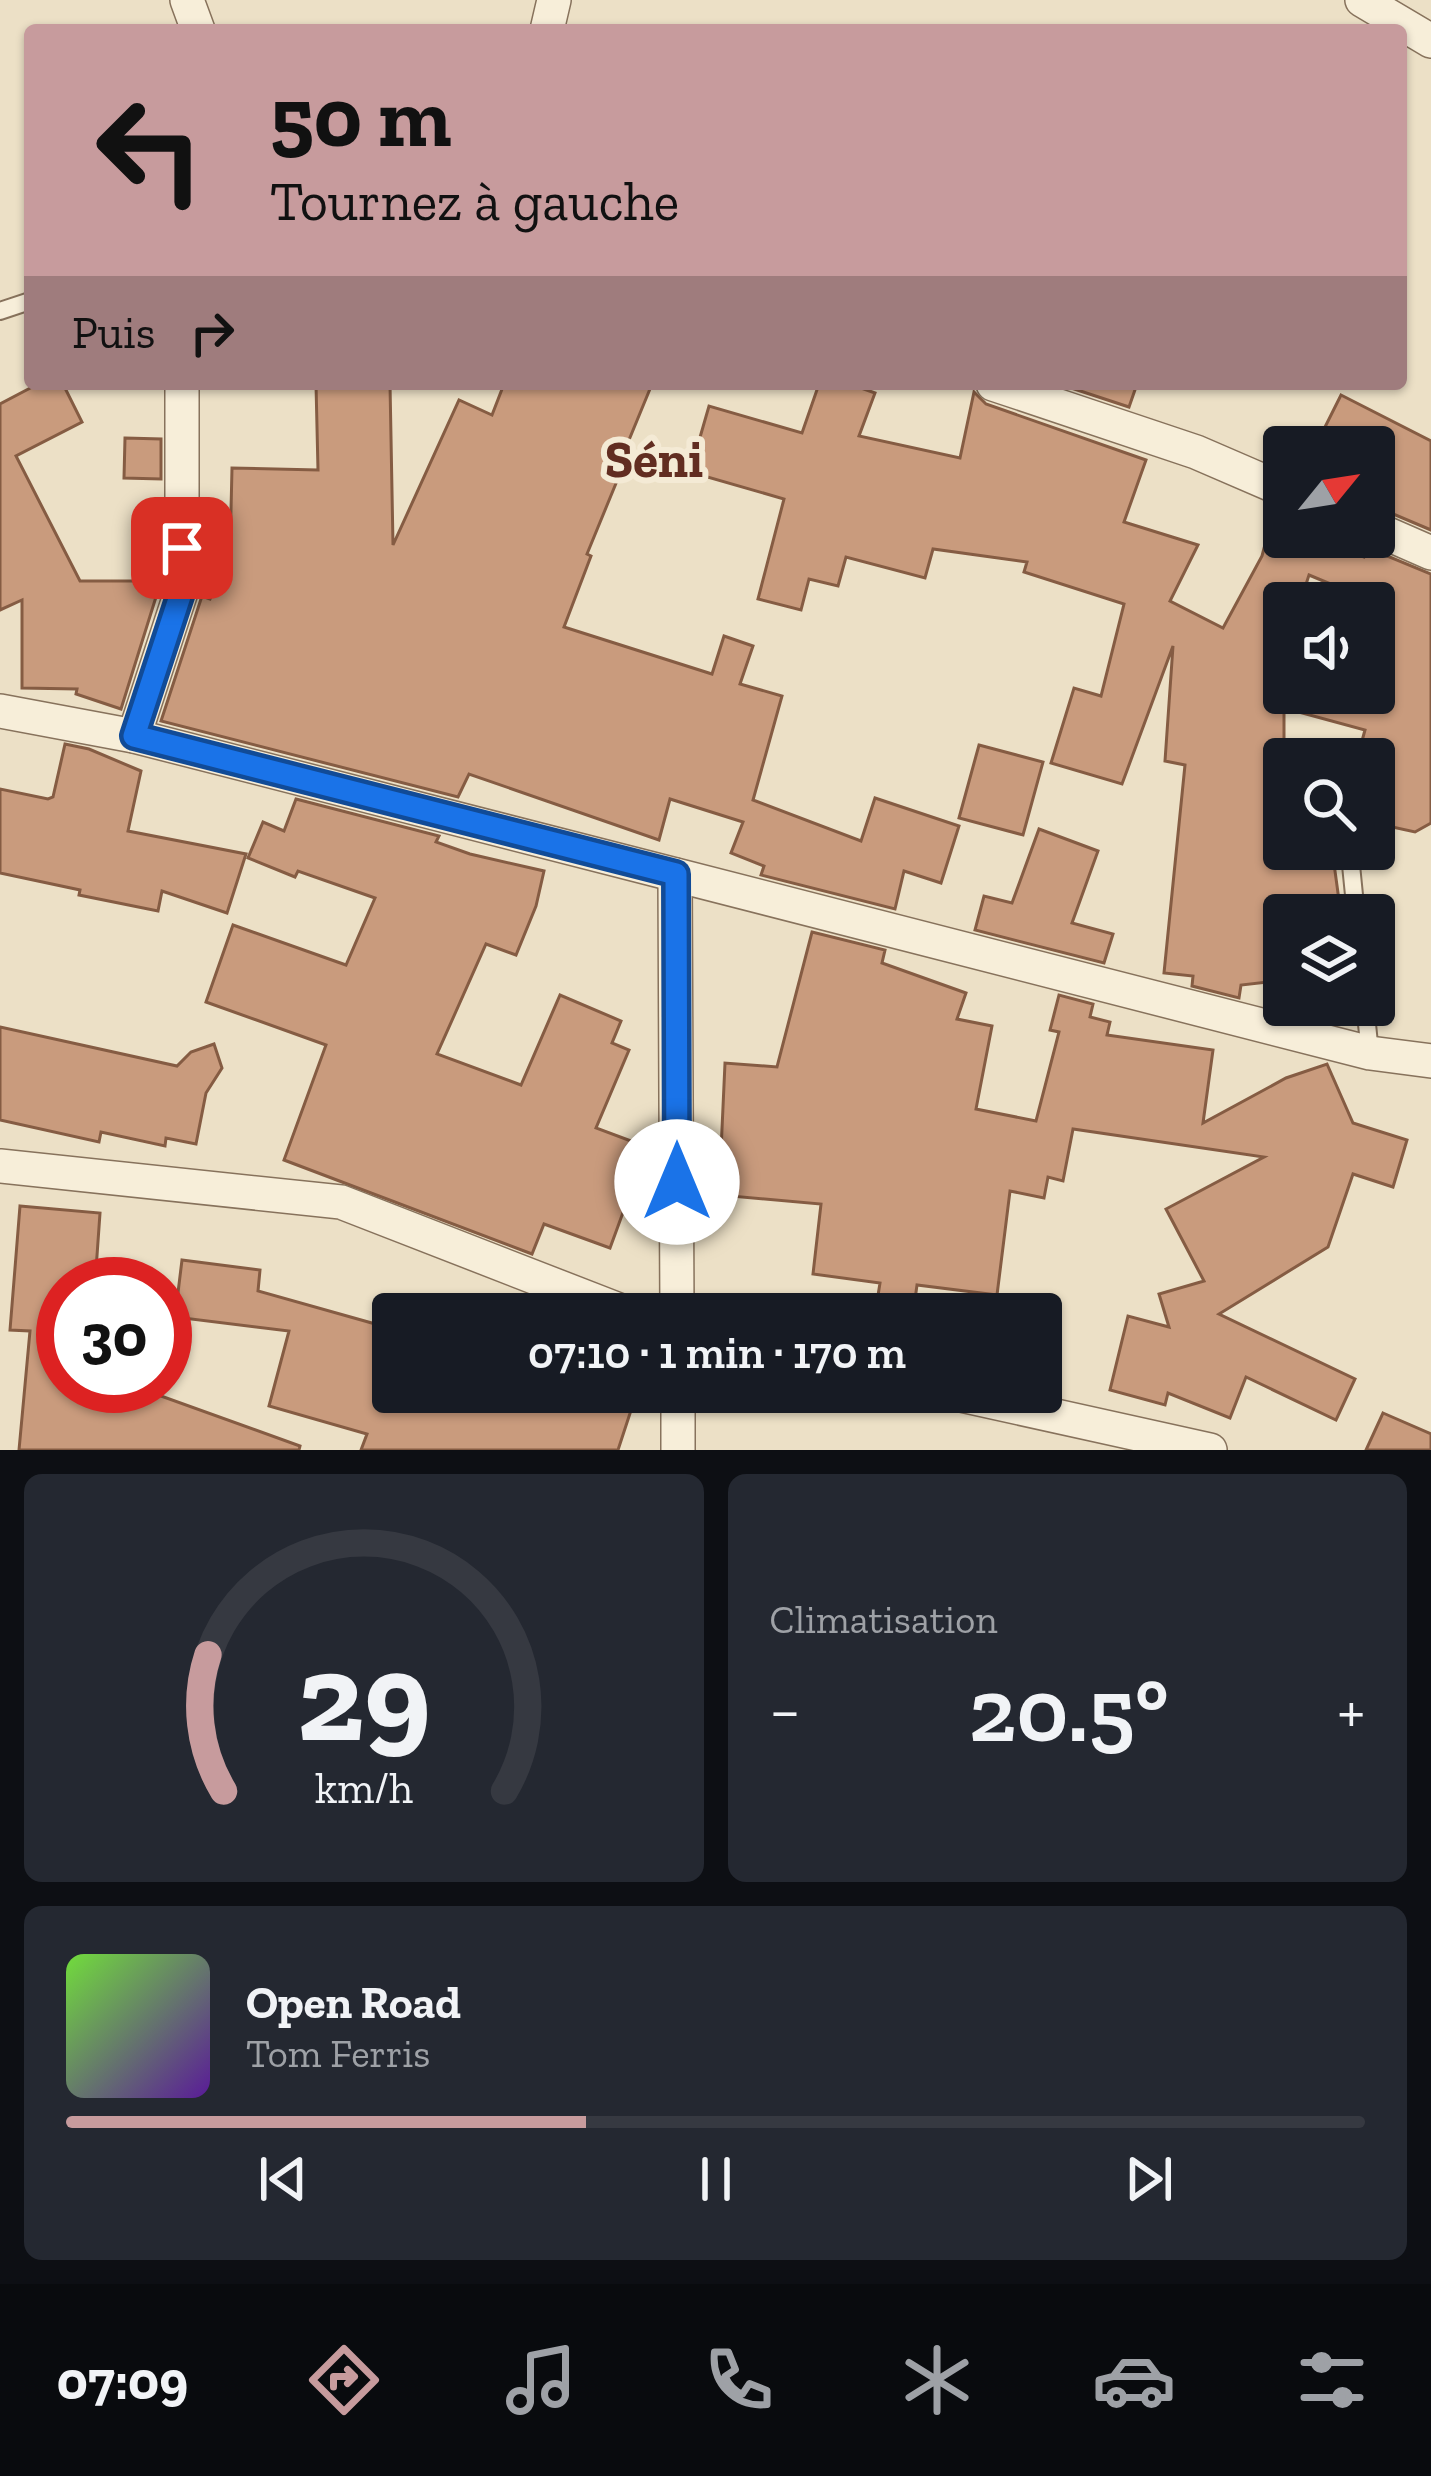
<!DOCTYPE html>
<html lang="fr">
<head>
<meta charset="utf-8">
<style>
  body { margin:0; font-family:"Zilla Slab",serif; background:#242831; color:#f1f3f6; height:100vh; display:flex; flex-direction:column; font-size:45px; white-space:nowrap }
  * { box-sizing:border-box; margin:0 }
  p { font-size:39px; color:#9ea1a6 }
  .icon { flex:none; width:66px; height:66px; fill:none; stroke:currentColor; stroke-width:2; stroke-linecap:round; stroke-linejoin:round }
  .map { position:relative; height:1450px; overflow:hidden }
  .side { display:flex; flex-direction:column; gap:24px; padding:24px; background:#0d0f14; flex:1 }
  .side>* { flex:none }
  .guide { position:absolute; left:24px; top:24px; width:1383px; height:366px; border-radius:12px; box-shadow:0 3px 9px #0004; background:#c79b9d; color:#111; overflow:hidden }
  .needle { width:78px; rotate:60deg }
  .fabs { position:absolute; left:1263px; top:426px; display:grid; gap:24px }
  .fabs a { display:grid; place-items:center; width:132px; height:132px; border-radius:12px; background:#171b24; box-shadow:0 3px 9px #0004; font-size:60px }
  .speed { position:absolute; left:36px; top:1257px; display:flex; gap:24px; font-size:60px; font-weight:700; text-align:center }
  .speed>* { display:grid; place-content:center; width:156px; height:156px; border-radius:50%; background:#171b24; box-shadow:0 3px 9px #0004; line-height:1 }
  .speed .limit { border:18px solid #d22; background:#fff; color:#111 }
  .pin { position:absolute; display:grid; place-items:center; width:102px; height:102px; color:#fff; margin:-51px; border-radius:24px; box-shadow:0 6px 18px #0006 }
  .me { position:absolute; width:132px; margin:-66px; rotate:0deg; stroke-linejoin:round; filter:drop-shadow(0 0 9px #0008) }
  .turn { display:flex; align-items:center; gap:42px; height:252px; padding:0 48px; font-size:54px }
  .turn .icon { width:156px; height:156px; stroke-width:2.5 }
  .turn b { display:block; font-size:84px; line-height:102px }
  .then { display:flex; align-items:center; height:114px; padding:0 48px; background:#0003; gap:24px; font-size:45px }
  .big { font-size:90px; font-weight:600; line-height:1.1 }
  .side .tile { flex:1; display:flex; flex-direction:column; justify-content:center; gap:18px; min-width:0; padding:0 42px; border-radius:18px; background:#242831 }
  .side .dial { align-items:center; gap:0 }
  .dial svg { height:312px; overflow:visible; fill:none; stroke:#363941; stroke-width:7; stroke-linecap:round; text-anchor:middle }
  .dial text { fill:#f1f3f6; stroke:none }
  .song { display:flex; align-items:center; gap:36px }
  .cover { width:144px; height:144px; border-radius:18px; background:linear-gradient(135deg,hsl(100 70% 55%),hsl(270 70% 35%)) }
  .played { height:12px; border-radius:6px; background:linear-gradient(90deg,#c79b9d 40%,#363941 40%) }
  .keys { display:flex; justify-content:space-around; direction:ltr }
  .heat { display:flex; justify-content:space-between; align-items:center; font-size:66px; direction:ltr }
  .side .tiles { flex:1; display:grid; gap:24px; grid-template-columns:1fr 1fr }
  .tile:last-child { grid-column:span 2 }
  .trip { position:absolute; left:372px; top:1293px; width:690px; height:120px; border-radius:12px; background:#171b24; box-shadow:0 3px 9px #0004; font-weight:600; line-height:120px; text-align:center }
  .dock { display:flex; height:192px; justify-content:space-around; align-items:center; background:#090b0e; color:#9ea1a6 }
  .dock .icon { width:84px; height:84px }
  .dock .current { color:#c79b9d }
  .dock b { font-size:54px; color:#f1f3f6 }
  .map>svg:first-child { display:block }
</style>
</head>
<body>
<div class="map">
<svg width="1431" height="1450" viewBox="0 0 1431 1450">
  <rect width="100%" height="100%" fill="#ece0c6"/>
  <g fill="#c99b7d" stroke="#855c43" stroke-width="3" fill-rule="evenodd">
    <path d="M38,384h25l19,38 -66,34 64,125h81l-40,128 -45,-15 1,-5 -55,-1v-88l-22,10v-206z"/>
    <path d="M316,384h74l3,161 66,-145 33,15 12,-31h148l-37,90 4,2 -32,78 4,2 -27,71 148,47 12,-38 29,10 -13,38 42,12 -29,104 108,41 14,-43 84,28 -18,57 -37,-12 -9,38 -134,-34 3,-9 -33,-13 12,-31 -73,-23 -11,41 -190,-66 -11,23 -297,-76 41,-125 8,3 20,-46 2,-85 86,2z"/>
    <path d="M819,384h31l25,9 -16,43 101,22 14,-66 12,12 160,56 -22,62 74,23 -28,56 53,27 39,-72 5,-19h48l49,20 4,-9 63,26v249l-16,9 -41,-9v-64h-17l8,-29 -81,-22v141h48l9,66h-57v65l-43,5 -2,13 -47,-12 1,-10 -29,-3 21,-208 -20,-4 8,-115 -51,138 -71,-21 23,-75 27,8 23,-92 -100,-32 3,-10 -94,-13 -8,29 -79,-21 -8,29 -29,-7 -8,31 -43,-11 26,-100 -94,-27 19,-66 93,27zM1309,575l65,27v91h-90v-90h16z"/>
    <path d="M1059,384h78l-8,23z"/>
    <path d="M1341,395l90,46v89l-45,-19 4,-7 -16,-8v-49h-59z"/>
    <path d="M125,438l36,1v40l-37,-1z"/>
    <path d="M65,744l24,5 52,22 -13,60 118,23 -19,59 -65,-22 -4,20 -79,-16 1,-5 -80,-17v-84l48,10 5,-2z"/>
    <path d="M979,745l64,17 -20,73 -64,-17z"/>
    <path d="M296,799l143,37 -3,6 34,12 74,17 -8,35 -20,49 -30,-11 -49,110 84,31 39,-90 61,26 -9,22 17,7 -33,78 51,19 -37,101 -66,-24 -12,30 -248,-94 42,-115 -120,-43 27,-77 113,40 29,-67 -77,-27 -3,6 -47,-19 15,-36 21,9z"/>
    <path d="M1039,829l59,22 -26,72 41,11 -9,29 -129,-33 9,-34 28,7z"/>
    <path d="M812,932l73,18 -3,13 84,30 -9,26 35,7 -16,83 60,12 23,-89 -9,-2 9,-35 34,9 -3,13 20,5 -3,13 106,15 -10,73 83,-45 41,-14 26,59 54,17 -14,47 -40,-13 -25,73 -109,67 136,65 -19,41 -90,-43 -16,41 -62,-25 -3,12 -55,-15 18,-74 41,11 -10,-33 45,-13 -38,-72 98,-52 -191,-28 -10,52 -15,-4 -4,21 -34,-7 -13,104 -80,-10 -4,29h-38l5,-31 -67,-9 8,-70 -102,-9 6,-132 52,4z"/>
    <path d="M0,1027l177,39 14,-14 23,-8 8,24 -16,25 -10,51 -30,-6 -1,8 -64,-14 -2,10 -99,-22z"/>
    <path d="M20,1206l80,7 -5,71h-32v102h85l-1,5 153,55 -1,4h-280l11,-119 -20,-1z"/>
    <path d="M182,1260l78,10 -2,21 135,38v63h244l-19,58h-257l6,-16 -98,-28 20,-75 -114,-14z"/>
    <path d="M1383,1413l48,21v16h-65z"/>
  </g>
  <g fill="none" stroke-linecap="round" stroke-linejoin="round">
    <g stroke="#87725c" stroke-width="20">
      <g id="service">
        <path d="M0,311l30,-10"/>
        <path d="M1350,855l6,60"/>
        <path d="M1365,1005l5,48"/>
      </g>
    </g>
    <g stroke="#87725c" stroke-width="36">
      <g id="minor">
        <path d="M187,0l11,30"/>
        <path d="M1362,0l69,41"/>
        <path d="M547,30l7,-30"/>
        <path d="M993,384l203,68 88,38"/>
        <path d="M1374,528l57,25"/>
        <path d="M0,711l134,25 1236,317 61,8"/>
        <path d="M134,736l48,-147v-205"/>
        <path d="M675,875l2,439"/>
        <path d="M0,1166l341,36 288,112"/>
        <path d="M678,1392v58"/>
        <path d="M947,1392l263,58"/>
      </g>
    </g>
    <use href="#service" stroke="#f7eed9" stroke-width="16"/>
    <use href="#minor" stroke="#f7eed9" stroke-width="33"/>
  </g>
  <g fill="none" stroke-linecap="round" stroke-linejoin="round">
    <g stroke="#114b97" stroke-width="30">
      <path id="route" d="M182,548v42l-48,146 542,138 1,308"/>
    </g>
    <use href="#route" stroke="#1a73e8" stroke-width="21"/>
  </g>
  <g text-anchor="middle" dominant-baseline="central" stroke-width="12" stroke-linejoin="round" paint-order="stroke">
    <g font-size="51" font-weight="bold" fill="#622d21" stroke="#f4ead5">
      <text x="654" y="459">Séni</text>
    </g>
  </g>
</svg>
<div class="fabs">
<a><svg class="needle" viewBox="-14 -14 28 28"><path d="M0-13l5 13h-10z" fill="#e53935"/><path d="M0 13l5-13h-10z" fill="#9ea1a6"/></svg></a>
<a><svg class="icon" aria-label="sound" viewBox="0 0 24 24"><path d="M4 9h4l5-4v14l-5-4H4zM17 9q2 3 0 6"/></svg></a>
<a><svg class="icon" aria-label="search" viewBox="0 0 24 24"><circle cx="10" cy="10" r="6"/><path d="M15 15l6 6"/></svg></a>
<a><svg class="icon" aria-label="layers" viewBox="0 0 24 24"><path d="M12 4l9 5-9 5-9-5zM3 14l9 5 9-5"/></svg></a>
</div>
<div class="speed"><div class="limit">30</div></div>
<div class="pin" style="left:182px;top:548px;background:#d93025"><svg class="icon" aria-label="arrive" viewBox="0 0 24 24"><path d="M6 21V4h12l-3 4 3 4H6"/></svg></div>
<svg class="me" style="left:677px;top:1182px" viewBox="-20 -20 40 40"><circle r="19" fill="#fff"/><path d="M0-13L10 11 0 6-10 11z" fill="#1a73e8"/></svg>
<div class="trip">07:10 · 1 min · 170 m</div>
<div class="guide">
<div class="turn"><svg class="icon" aria-label="left" viewBox="0 0 24 24"><path d="M17 20v-9H6M10 6l-5 5 5 5"/></svg><div><b>50 m</b>Tournez à gauche</div></div>
<div class="then">Puis<svg class="icon" aria-label="right" viewBox="0 0 24 24"><path d="M7 20v-9h11M14 6l5 5-5 5"/></svg></div>
</div>
</div>
<section class="side">
<div class="tiles">
<div class="tile dial"><svg viewBox="0 0 100 80">
<path d="M14 69A42 42 0 1 1 86 69"/>
<path d="M14 69A42 42 0 0 1 10 34" stroke="#c79b9d"/>
<text x="50" y="56" font-size="32" font-weight="700">29</text>
<text x="50" y="72" font-size="11">km/h</text>
</svg></div>
<div class="tile"><p>Climatisation</p>
<div class="heat"><a>−</a><b class="big">20.5°</b><a>+</a></div>
</div>
<div class="tile">
<div class="song"><i class="cover"></i><div><b>Open Road</b><p>Tom Ferris</p></div></div>
<div class="played"></div>
<div class="keys"><svg class="icon" aria-label="previous" viewBox="0 0 24 24"><path d="M18 5L8 12l10 7zM5 5v14"/></svg><svg class="icon" aria-label="pause" viewBox="0 0 24 24"><path d="M8 5v14M16 5v14"/></svg><svg class="icon" aria-label="next" viewBox="0 0 24 24"><path d="M6 5l10 7-10 7zM19 5v14"/></svg></div>
</div>
</div>
</section>
<nav class="dock">
<b>07:09</b>
<svg class="icon current" aria-label="directions" viewBox="0 0 24 24"><path d="M12 3l9 9-9 9-9-9zM9 14v-3h6M13 9l2 2-2 2"/></svg>
<svg class="icon" aria-label="music" viewBox="0 0 24 24"><path d="M9 18V5l10-2v13"/><circle cx="6" cy="18" r="3"/><circle cx="16" cy="16" r="3"/></svg>
<svg class="icon" aria-label="phone" viewBox="0 0 24 24"><path d="M5 4h4l2 5-3 2q2 4 5 5l2-3 5 2v4C11 20 4 13 5 4z"/></svg>
<svg class="icon" aria-label="climate" viewBox="0 0 24 24"><path d="M12 3v18M4 7l16 10M4 17L20 7"/></svg>
<svg class="icon" aria-label="car" viewBox="0 0 24 24"><path d="M5 17H2v-5l4-1 3-4h7l3 4 3 1v5h-3M9 17h6M6 11h13"/><circle cx="7" cy="17" r="2"/><circle cx="17" cy="17" r="2"/></svg>
<svg class="icon" aria-label="filters" viewBox="0 0 24 24"><path d="M4 7h16M4 17h16"/><circle cx="9" cy="7" r="2"/><circle cx="15" cy="17" r="2"/></svg>
</nav>
</body>
</html>
